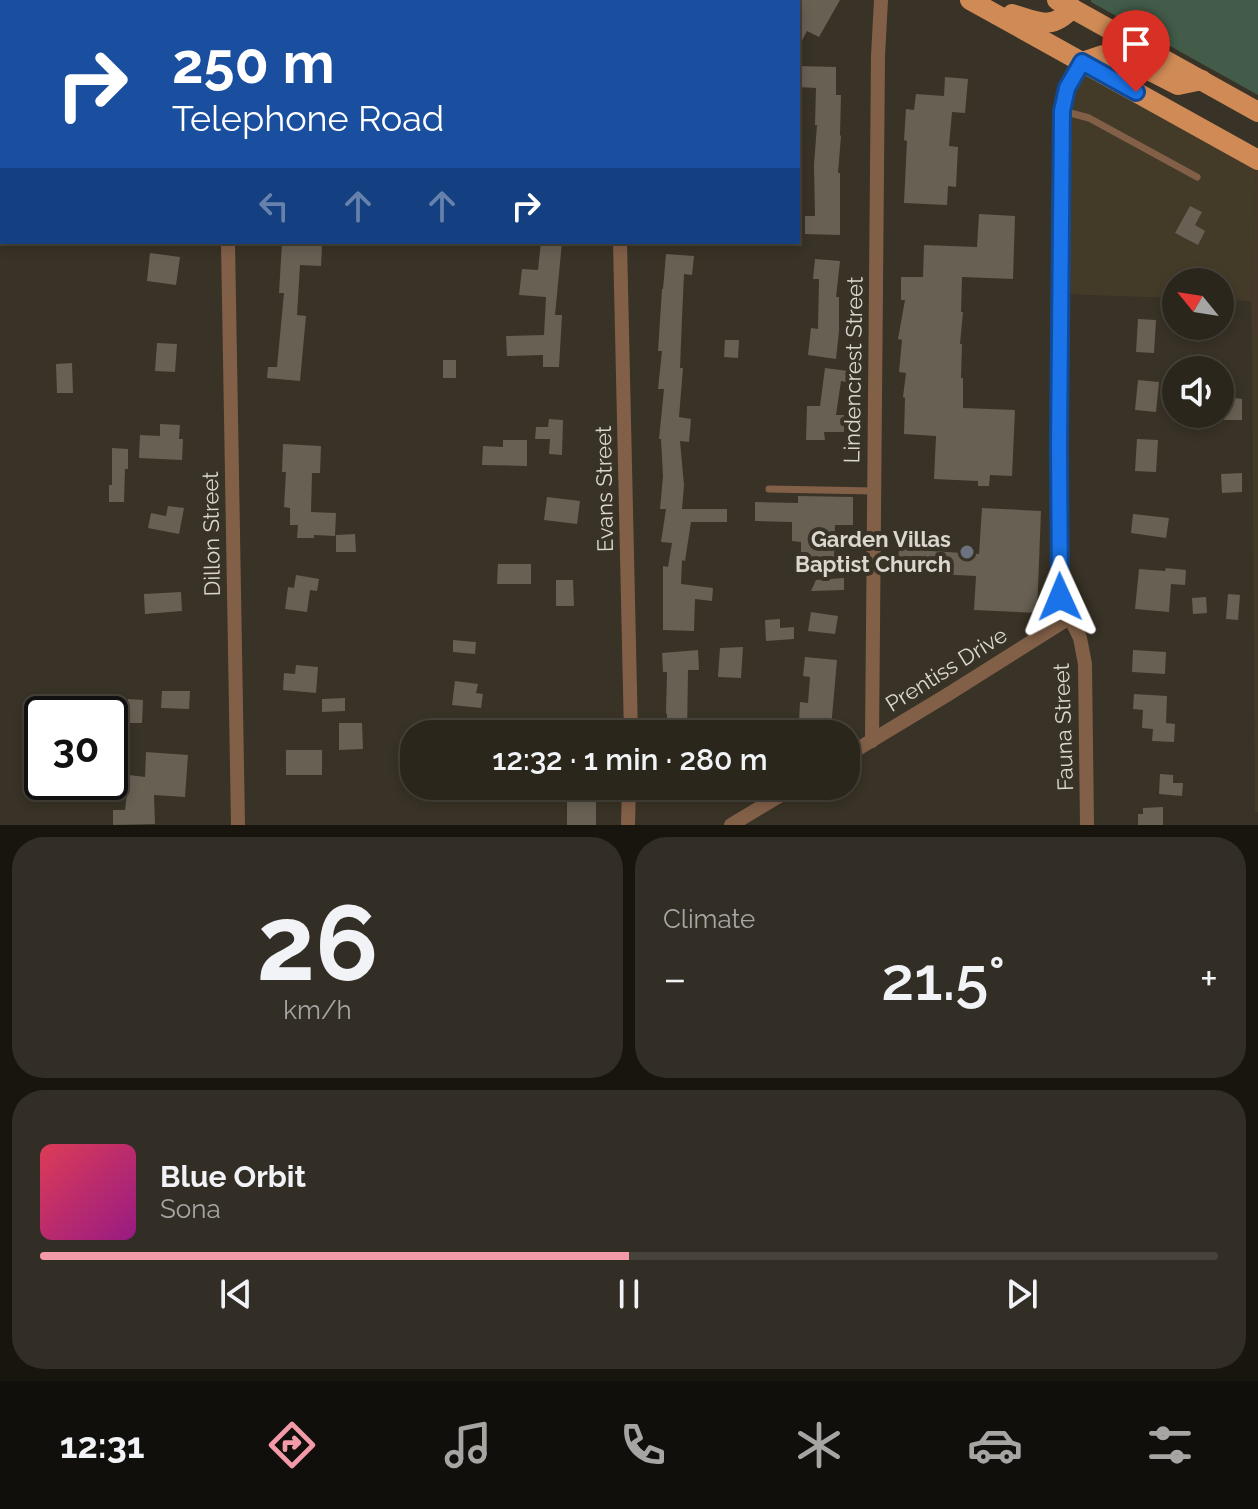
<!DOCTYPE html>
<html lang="en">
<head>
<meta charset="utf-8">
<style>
  body { margin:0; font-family:Raleway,sans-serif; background:#332e25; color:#f1f3f6; height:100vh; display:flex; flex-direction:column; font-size:30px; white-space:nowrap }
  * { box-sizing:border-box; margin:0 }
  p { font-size:26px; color:#a6a5a3 }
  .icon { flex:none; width:44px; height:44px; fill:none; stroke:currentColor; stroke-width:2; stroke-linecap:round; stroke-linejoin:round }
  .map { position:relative; height:825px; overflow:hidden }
  .side { display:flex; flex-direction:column; gap:12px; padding:12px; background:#18150f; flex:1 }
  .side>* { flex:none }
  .guide { position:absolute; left:0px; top:0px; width:800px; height:244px; box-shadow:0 4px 12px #0003,0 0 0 2px #47433b; background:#1a4fa0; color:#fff; overflow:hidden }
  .needle { width:52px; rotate:300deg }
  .tools { position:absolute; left:1162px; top:268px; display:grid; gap:16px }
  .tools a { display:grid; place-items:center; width:72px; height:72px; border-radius:50%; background:#2b261c; box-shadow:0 4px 12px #0003,0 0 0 2px #47433b; font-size:40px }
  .speed { position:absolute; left:24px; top:696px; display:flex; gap:16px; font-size:40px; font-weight:700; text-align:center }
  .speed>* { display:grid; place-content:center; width:104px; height:104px; border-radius:50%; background:#2b261c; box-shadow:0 4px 12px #0003,0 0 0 2px #47433b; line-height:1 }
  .speed .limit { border:4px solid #111; border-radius:12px; background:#fff; color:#111 }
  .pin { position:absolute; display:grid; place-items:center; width:68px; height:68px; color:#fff; margin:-82px -34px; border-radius:50% 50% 50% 0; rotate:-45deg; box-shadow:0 0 8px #0007 }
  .pin .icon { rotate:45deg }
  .me { position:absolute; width:88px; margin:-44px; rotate:359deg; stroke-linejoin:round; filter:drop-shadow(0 0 6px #0008) }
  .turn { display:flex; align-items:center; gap:28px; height:168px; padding:0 40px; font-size:36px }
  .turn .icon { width:104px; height:104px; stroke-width:2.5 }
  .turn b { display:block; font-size:56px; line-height:68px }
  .lanes { display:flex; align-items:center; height:76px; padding:0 40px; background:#0003; justify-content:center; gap:40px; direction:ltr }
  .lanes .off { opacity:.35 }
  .big { font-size:60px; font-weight:600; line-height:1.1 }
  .side .widget { flex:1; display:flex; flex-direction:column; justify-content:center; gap:12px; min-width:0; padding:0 28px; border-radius:32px; background:#332e25 }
  .side .dial { align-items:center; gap:0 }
  .dial b { font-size:104px; line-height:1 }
  .song { display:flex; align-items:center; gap:24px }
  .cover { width:96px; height:96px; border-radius:12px; background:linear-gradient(135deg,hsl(350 70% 55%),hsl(310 70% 35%)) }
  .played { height:8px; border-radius:4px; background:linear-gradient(90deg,#f39aa8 50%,#47433b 50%) }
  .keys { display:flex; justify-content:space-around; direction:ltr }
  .heat { display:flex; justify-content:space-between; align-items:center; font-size:44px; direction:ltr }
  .side .tiles { flex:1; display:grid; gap:12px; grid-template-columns:1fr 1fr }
  .widget:last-child { grid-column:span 2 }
  .trip { position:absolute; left:400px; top:720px; width:460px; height:80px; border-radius:32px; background:#2b261c; box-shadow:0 4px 12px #0003,0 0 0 2px #47433b; font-weight:600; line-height:80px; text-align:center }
  .tabs { display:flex; height:128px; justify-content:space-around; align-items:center; background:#110f0b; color:#a6a5a3 }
  .tabs .icon { width:56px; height:56px }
  .tabs .active { color:#f39aa8 }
  .tabs b { font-size:36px; color:#f1f3f6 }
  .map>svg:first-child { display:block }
</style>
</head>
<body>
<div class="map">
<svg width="1258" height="825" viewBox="0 0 1258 825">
  <rect width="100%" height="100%" fill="#393226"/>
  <path fill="#46382a" d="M1256,159l2,1v178h-6l-1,-37z"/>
  <g fill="#443a28">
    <path d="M1082,62l174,97 -5,142 -31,-1v-18h-44v16l-117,-4 3,-183z"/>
    <path d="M1252,338h6v474h-3z"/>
  </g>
  <path fill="#425c49" d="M1091,0h167v95l-167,-93z"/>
  <g fill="#686053">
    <path d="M798,0h42l-21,37 -12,-6 -9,17z"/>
    <path d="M798,66l38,1v28h5l-1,40 1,1 -3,37h2v62l-35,-1v-18h10l-1,-51 3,-40h-2l1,-37 -18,-1z"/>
    <path d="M945,77l23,2 -3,34 -13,-1 -3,34 9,1 -2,40 -8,-1 -1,19 -43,-2 3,-62 -3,-1 2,-31 8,1 2,-16 28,2z"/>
    <path d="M1190,206l12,6 -7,13 10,6 -7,14 -23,-12z"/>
    <path d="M979,214l36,2 -2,63 -51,-2 -1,35h2l-3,32h2l-1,34h2v30l52,2 -3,66 -22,-1 -1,11h-11v-5l-44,-2 2,-43 -32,-2 1,-36 -2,-1 3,-24 -7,-1 3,-32 -4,-1 7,-39h-4v-23h22l1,-32 53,2z"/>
    <path d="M541,242h21l-7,73h7l-3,52h-16v-12l-36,1 -1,-20 38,-1 2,-38 -27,-2 3,-26 16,1z"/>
    <path d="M282,243l40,2 -1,21 -21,-1 -3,50 9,1 -6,65 -33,-3 1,-11h9l7,-74h-5z"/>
    <path d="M150,253l30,4 -4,28 -29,-4z"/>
    <path d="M666,254l28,2 -2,19 -8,-1 -2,44 -2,50h3l-4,49 12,2 -2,23 -9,-1 4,44 -2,24h45v13h-36l-6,39 -3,-1 -1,24 32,4 -1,13 -17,-2 -1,32 -31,-1v-64l5,1 4,-24 -11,-1 5,-33h-6l3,-33 -2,-37h-2l5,-50h-6l4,-38h-4l4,-62h1z"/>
    <path d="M815,259l25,2 -4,36h3v34l-3,28 -28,-4 3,-27 7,1 1,-50h-6z"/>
    <path d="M1138,319l18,1 -2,33 -18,-1z"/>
    <path d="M725,340h14l-1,18 -14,-1z"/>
    <path d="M157,343l20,1 -2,28 -20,-1z"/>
    <rect x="443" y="360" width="13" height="18"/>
    <path d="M72,363l1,30h-16l-1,-29z"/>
    <path d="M825,368l23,3 -2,11 -5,-1 -5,34h8v17h-20l1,8h-19l1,-34h13z"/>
    <path d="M1138,380l21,2 -3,30 -21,-2z"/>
    <path d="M1221,396l21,3v21h-21z"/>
    <path d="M549,419l14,1 -1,35 -13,-1 1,-15h-15l1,-12h12z"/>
    <path d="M160,424l20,1 -1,14h4l-1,21 -43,-2 1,-23 20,1z"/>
    <path d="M1137,439l21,1 -2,32 -21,-1z"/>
    <path d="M503,440h24v26l-45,-1 1,-19 20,1z"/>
    <path d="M283,444l38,2 -1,27h-8l-1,39 25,1 -1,23 -21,-1v3h-17l1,-13h-8v-17l-6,-1 2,-35h-4z"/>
    <path d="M112,448l16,1v20h-3l-1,33h-15v-17h3z"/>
    <path d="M1242,473v19l-20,1 -1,-19z"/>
    <path d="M798,496l55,1v28h-18l-1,33 -33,-1v-15l-9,-1v-19l-37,-1v-19l43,1z"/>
    <path d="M547,497l33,4 -3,23 -33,-4z"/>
    <path d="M168,506l16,2 -5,26 -31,-6 3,-15 15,3z"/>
    <path d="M982,508l59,3 -4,102 -63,-3 2,-34 -78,-4 1,-23 80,5z"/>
    <path d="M1133,514l36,4 -3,20 -35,-5z"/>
    <path d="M355,534l1,18h-20v-17z"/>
    <path d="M498,564h33v20h-34z"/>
    <path d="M1166,568l20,2 -1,15 -14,-1 -2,28 -34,-3 4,-40 26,2z"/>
    <path d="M296,575l23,4 -2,12 -7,-1 -3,22 -22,-3 3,-22 6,1z"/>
    <path d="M844,578v12l-33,1 5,-11z"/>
    <path d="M556,580h17l1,26h-18z"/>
    <path d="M181,592l1,19 -37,3 -1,-20z"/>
    <path d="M1228,594l12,1 -2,25 -12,-1z"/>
    <path d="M1206,597l1,16 -14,1 -1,-16z"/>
    <path d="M811,612l27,4 -3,18 -27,-3z"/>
    <path d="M780,619v9l14,-1v12l-28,2 -1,-21z"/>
    <path d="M453,640l23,2 -1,12 -22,-2z"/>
    <path d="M743,647l-2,31 -23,-1 2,-29z"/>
    <path d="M698,650l1,20h-11l-1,64h-20v-20l-1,-1 1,-41h-4l-1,-19z"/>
    <path d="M1133,650l33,2 -1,22 -33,-2z"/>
    <path d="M805,657l32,3 -6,68 -21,-1 1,-4 -12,-1 1,-20 8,1 2,-26 -7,-1z"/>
    <path d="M296,665l22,2 -2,26 -33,-3 1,-17 11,1z"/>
    <path d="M455,681l23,3 -2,9 7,1 -2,14 -29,-3z"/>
    <path d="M162,691h28l-1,18 -28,-1z"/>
    <path d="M1134,694l33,2 -1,27 9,1 -1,18 -22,-1 1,-12 -11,-1 1,-18 -10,-1z"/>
    <path d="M345,698v13l-23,1v-13z"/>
    <path d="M128,699l15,1 -1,23h-15z"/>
    <path d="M339,723h23l1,26 -24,1z"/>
    <rect x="286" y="750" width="36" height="25"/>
    <path d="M146,752l42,3 -3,42 -31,-2 1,29 -42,1v-15h12l4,-35 16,2z"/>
    <path d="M1160,774l13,1v8h10l-1,13 -23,-2z"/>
    <path d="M481,786h96v13h-84v2l-26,1 -1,-15z"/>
    <path d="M596,800v25h-29v-24z"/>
    <path d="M1163,807v18h-25v-11h5v-6z"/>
  </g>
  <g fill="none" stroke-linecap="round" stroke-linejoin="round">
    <g stroke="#826048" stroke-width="7">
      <path d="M1063,111l26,7 108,59"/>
      <path d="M769,489l105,2"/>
    </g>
    <g stroke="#826048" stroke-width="14">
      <path d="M223,0v2"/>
      <path d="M614,2v-2"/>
      <path d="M1082,62l-15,26 -5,23 -3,183 1,303 20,41 5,26 2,161"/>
      <path d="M228,242l10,583"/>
      <path d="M620,242l11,492"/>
      <path d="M872,741l6,-685 3,-56"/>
      <path d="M846,756l101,-61 122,-77"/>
      <path d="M628,825l1,-39"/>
      <path d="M731,825l65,-39"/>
    </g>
    <g stroke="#cf8a56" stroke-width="20">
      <path d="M970,0l288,160"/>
      <path d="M1057,0l201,112"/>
      <path d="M1012,14c26,8 40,17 60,-6"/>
      <path d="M1082,62l21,-7 26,5 49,25 24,-5"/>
    </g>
  </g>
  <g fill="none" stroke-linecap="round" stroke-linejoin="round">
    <g stroke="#114b97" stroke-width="20">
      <path id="route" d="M1060,597l-1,-151 3,-335 5,-23 15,-26 54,30"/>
    </g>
    <use href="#route" stroke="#1a73e8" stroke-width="14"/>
  </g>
  <circle fill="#6b7280" stroke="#393226" stroke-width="3" cx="967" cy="552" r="8"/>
  <g text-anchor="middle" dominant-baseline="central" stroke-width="8" stroke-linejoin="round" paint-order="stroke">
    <g font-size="22" fill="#dbd7cf" stroke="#393226">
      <text transform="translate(853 370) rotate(-89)">Lindencrest Street</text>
      <text transform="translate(604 489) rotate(-91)">Evans Street</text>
      <text transform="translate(211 534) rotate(-91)">Dillon Street</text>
      <text transform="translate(946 669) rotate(-32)">Prentiss Drive</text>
      <text transform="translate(1063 727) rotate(-92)">Fauna Street</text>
    </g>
    <g font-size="22" font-weight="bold" fill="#dbd7cf" stroke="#393226" text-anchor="end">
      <text x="951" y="539">Garden Villas<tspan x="951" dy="25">Baptist Church</tspan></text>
    </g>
  </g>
</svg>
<div class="tools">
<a><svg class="needle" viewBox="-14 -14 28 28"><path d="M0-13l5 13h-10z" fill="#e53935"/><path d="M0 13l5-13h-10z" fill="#a6a5a3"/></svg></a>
<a><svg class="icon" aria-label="sound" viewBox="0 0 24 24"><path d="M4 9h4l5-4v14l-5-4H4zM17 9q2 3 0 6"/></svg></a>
</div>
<div class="speed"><div class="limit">30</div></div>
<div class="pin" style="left:1136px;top:92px;background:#d93025"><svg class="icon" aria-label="arrive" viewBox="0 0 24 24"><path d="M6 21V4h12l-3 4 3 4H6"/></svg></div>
<svg class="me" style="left:1060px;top:597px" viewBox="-20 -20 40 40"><path d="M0-17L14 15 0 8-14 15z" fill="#1a73e8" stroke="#fff" stroke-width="4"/></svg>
<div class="trip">12:32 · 1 min · 280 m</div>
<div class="guide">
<div class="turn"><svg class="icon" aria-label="right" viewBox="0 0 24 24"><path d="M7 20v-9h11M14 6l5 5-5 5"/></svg><div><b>250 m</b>Telephone Road</div></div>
<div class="lanes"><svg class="icon off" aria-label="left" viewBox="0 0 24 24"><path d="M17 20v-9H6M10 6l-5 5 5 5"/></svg><svg class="icon off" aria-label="ahead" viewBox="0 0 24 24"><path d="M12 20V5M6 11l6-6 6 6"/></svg><svg class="icon off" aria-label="ahead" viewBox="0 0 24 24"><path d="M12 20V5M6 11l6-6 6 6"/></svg><svg class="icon" aria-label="right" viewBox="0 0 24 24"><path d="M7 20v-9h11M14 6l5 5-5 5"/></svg></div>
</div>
</div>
<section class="side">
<div class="tiles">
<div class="widget dial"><b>26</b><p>km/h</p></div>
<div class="widget"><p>Climate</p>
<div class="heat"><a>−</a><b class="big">21.5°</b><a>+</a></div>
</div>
<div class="widget">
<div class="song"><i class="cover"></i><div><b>Blue Orbit</b><p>Sona</p></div></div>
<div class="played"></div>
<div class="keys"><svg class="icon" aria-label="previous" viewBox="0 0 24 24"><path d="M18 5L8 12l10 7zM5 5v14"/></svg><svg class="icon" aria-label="pause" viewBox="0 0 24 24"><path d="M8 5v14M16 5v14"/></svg><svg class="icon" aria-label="next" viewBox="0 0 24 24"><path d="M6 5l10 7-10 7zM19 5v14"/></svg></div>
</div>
</div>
</section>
<nav class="tabs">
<b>12:31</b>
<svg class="icon active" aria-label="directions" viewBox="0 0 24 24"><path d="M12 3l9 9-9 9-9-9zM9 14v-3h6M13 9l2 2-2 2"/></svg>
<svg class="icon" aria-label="music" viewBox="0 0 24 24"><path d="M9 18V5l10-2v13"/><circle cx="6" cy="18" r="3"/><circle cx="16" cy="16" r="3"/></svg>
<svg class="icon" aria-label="phone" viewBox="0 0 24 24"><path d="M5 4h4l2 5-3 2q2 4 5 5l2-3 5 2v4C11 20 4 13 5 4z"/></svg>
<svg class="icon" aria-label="climate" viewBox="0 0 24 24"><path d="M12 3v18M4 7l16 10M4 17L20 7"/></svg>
<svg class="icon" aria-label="car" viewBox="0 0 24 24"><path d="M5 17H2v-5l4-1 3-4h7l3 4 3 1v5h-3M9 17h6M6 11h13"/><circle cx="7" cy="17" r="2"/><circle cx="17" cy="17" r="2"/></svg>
<svg class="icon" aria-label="filters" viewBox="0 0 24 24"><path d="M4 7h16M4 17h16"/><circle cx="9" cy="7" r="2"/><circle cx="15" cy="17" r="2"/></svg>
</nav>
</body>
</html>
